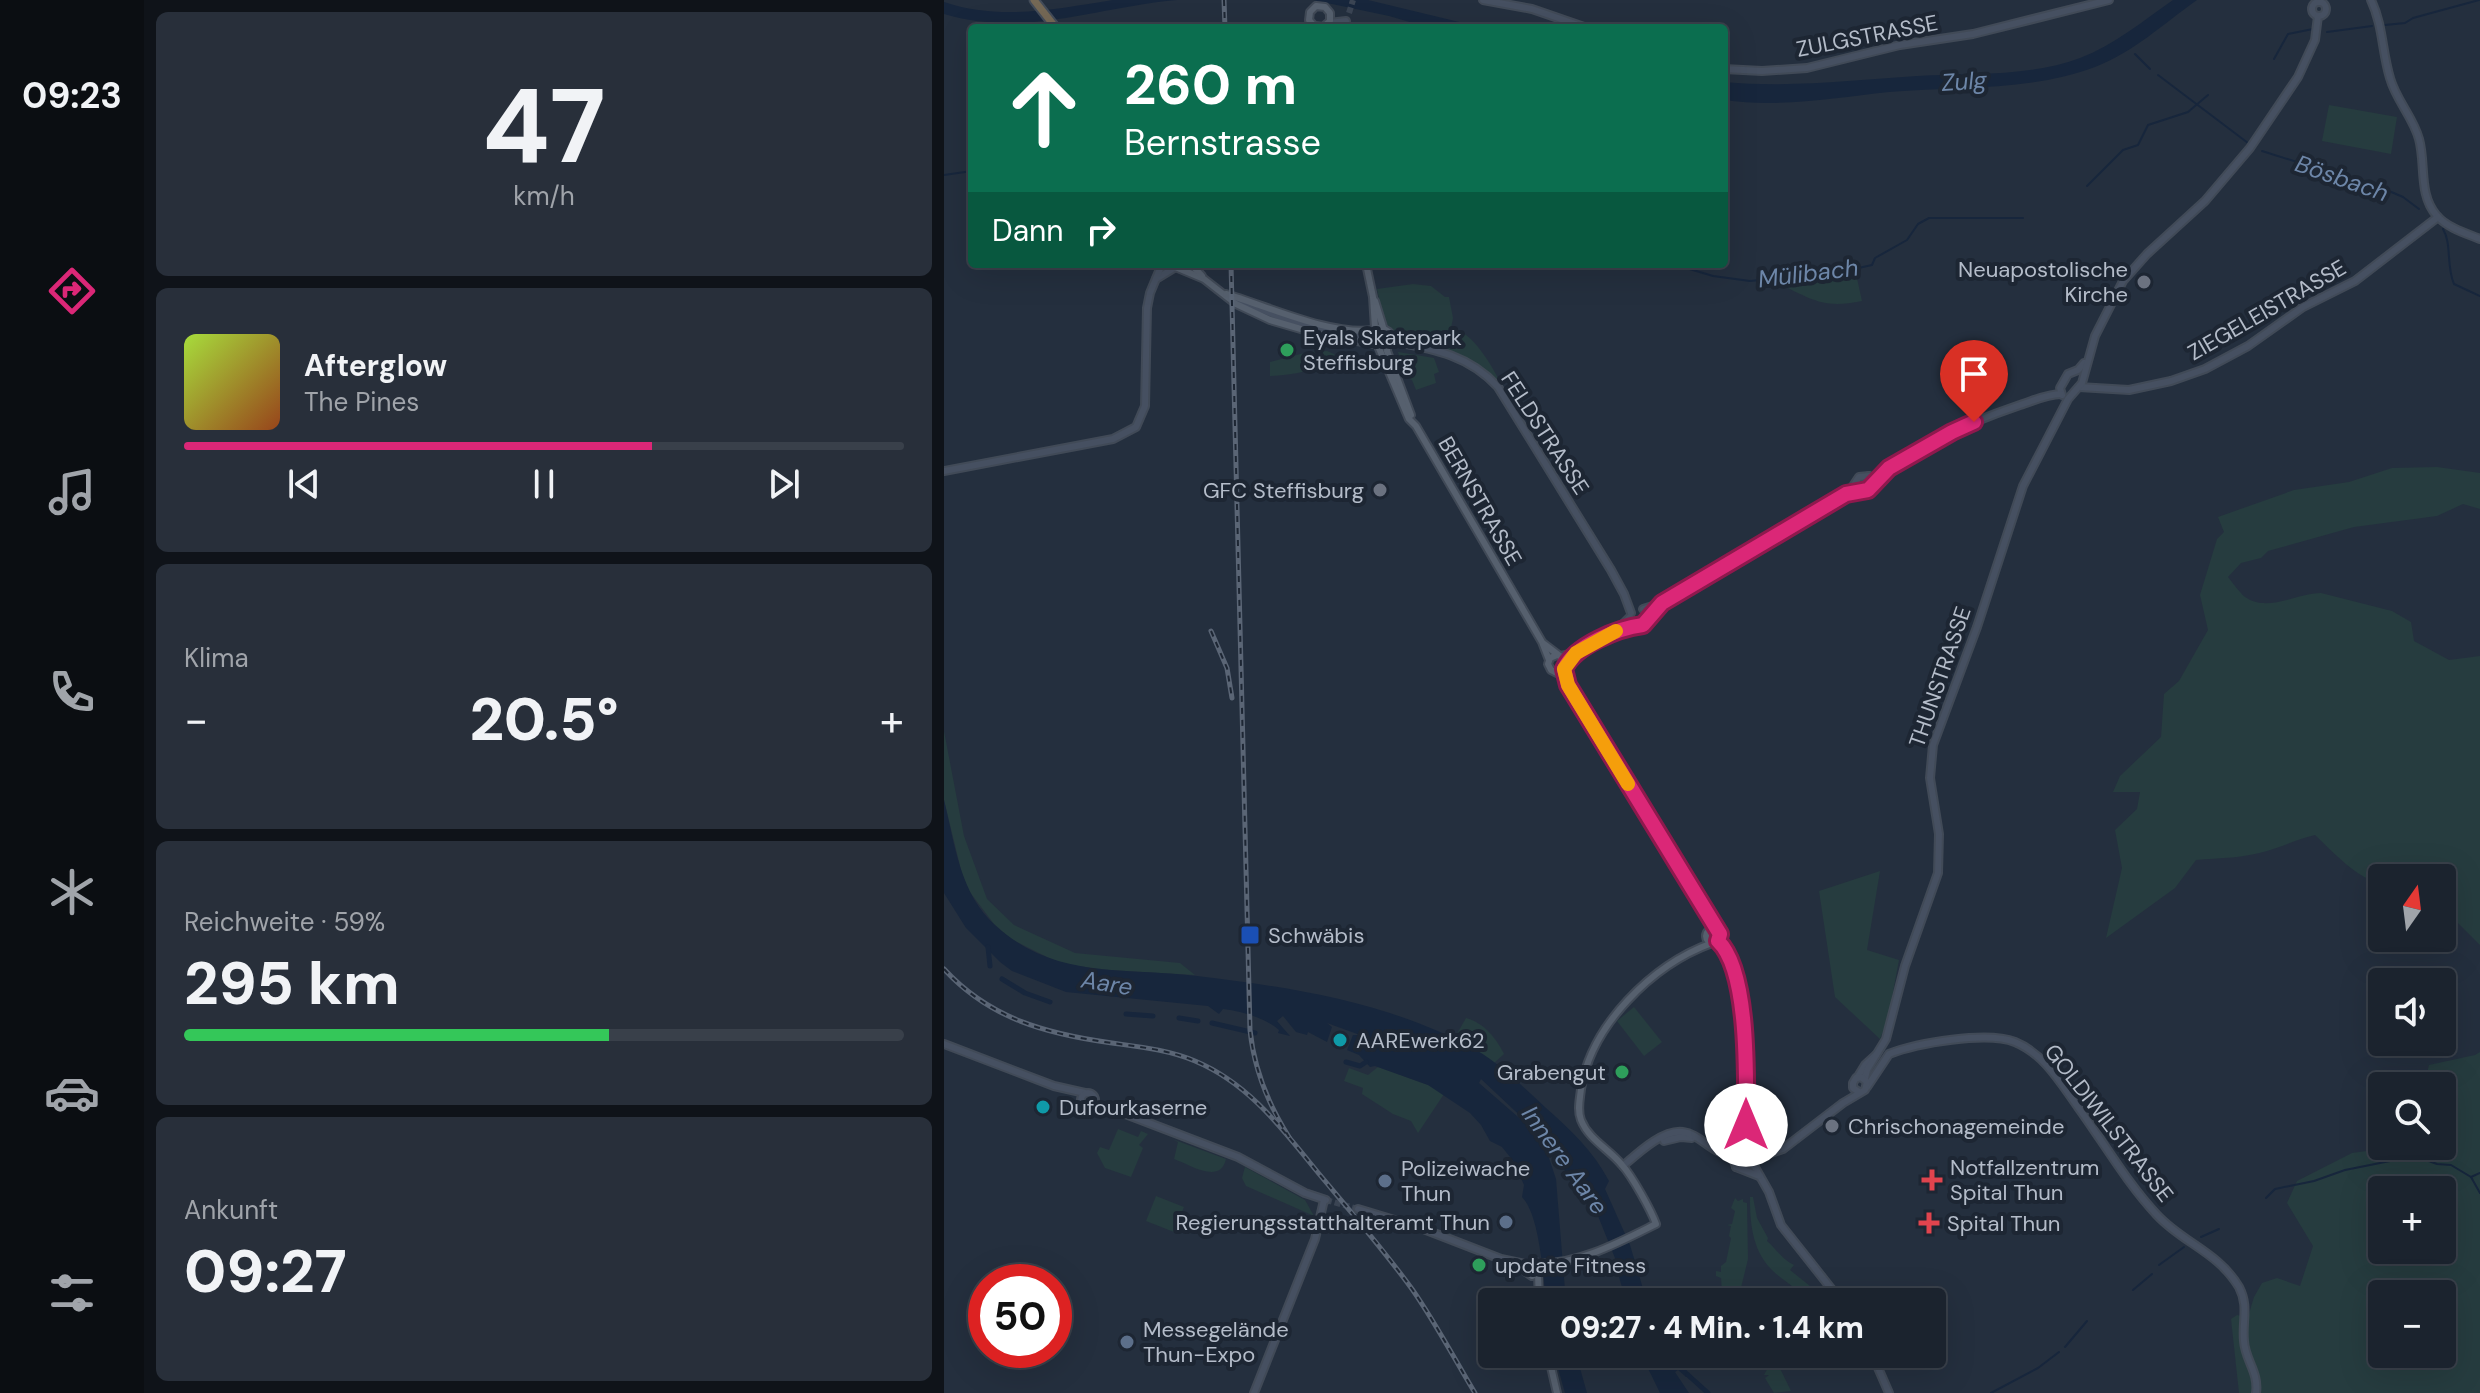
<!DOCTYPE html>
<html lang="de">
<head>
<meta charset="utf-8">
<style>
  body { margin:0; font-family:"DM Sans",sans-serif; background:#282f3a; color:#f1f3f6; height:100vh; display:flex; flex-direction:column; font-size:30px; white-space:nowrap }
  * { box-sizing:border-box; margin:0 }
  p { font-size:26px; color:#a0a4aa }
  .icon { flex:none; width:44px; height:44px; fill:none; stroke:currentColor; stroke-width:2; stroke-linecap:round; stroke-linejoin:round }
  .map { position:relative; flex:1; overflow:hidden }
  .sheet { display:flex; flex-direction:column; gap:12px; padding:12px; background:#0f1319; width:800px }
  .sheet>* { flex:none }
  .banner { position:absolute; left:24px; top:24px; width:760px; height:244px; border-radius:8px; box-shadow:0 8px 32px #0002,0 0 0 2px #39404a; background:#0b6e4f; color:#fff; overflow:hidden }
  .needle { width:52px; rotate:14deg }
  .controls { position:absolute; left:1424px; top:864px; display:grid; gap:16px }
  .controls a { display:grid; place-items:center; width:88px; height:88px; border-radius:8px; background:#1b232e; box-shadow:0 8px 32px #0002,0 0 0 2px #39404a; font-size:40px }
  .speed { position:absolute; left:24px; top:1264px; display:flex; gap:16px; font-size:40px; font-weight:700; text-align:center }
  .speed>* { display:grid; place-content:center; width:104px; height:104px; border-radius:50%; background:#1b232e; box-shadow:0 8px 32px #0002,0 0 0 2px #39404a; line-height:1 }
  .speed .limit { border:12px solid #d22; background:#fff; color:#111 }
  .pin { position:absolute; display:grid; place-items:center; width:68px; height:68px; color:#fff; margin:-82px -34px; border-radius:50% 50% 50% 0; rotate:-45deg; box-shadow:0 0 8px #0007 }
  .pin .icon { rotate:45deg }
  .me { position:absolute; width:88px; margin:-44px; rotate:0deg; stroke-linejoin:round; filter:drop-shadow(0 0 6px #0008) }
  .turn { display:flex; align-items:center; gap:28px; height:168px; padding:0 24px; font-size:36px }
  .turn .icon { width:104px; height:104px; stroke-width:2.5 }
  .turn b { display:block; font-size:56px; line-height:68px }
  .then { display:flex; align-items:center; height:76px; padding:0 24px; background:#0003; gap:16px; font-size:30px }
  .big { font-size:60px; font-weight:800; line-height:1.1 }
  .sheet .widget { flex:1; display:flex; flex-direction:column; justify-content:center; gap:12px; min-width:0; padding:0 28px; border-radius:12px; background:#282f3a }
  .sheet .dial { align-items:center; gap:0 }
  .dial b { font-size:104px; line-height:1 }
  .song { display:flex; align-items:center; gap:24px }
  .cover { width:96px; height:96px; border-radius:12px; background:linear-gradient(135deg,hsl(80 70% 55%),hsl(20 70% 35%)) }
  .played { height:8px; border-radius:4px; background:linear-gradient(90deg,#db2777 65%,#39404a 65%) }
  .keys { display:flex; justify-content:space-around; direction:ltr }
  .heat { display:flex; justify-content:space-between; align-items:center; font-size:44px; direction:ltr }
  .charge { height:12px; border-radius:6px; background:linear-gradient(90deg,#34c759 59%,#39404a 0) }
  .trip { position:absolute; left:534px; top:1288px; width:468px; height:80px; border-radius:8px; background:#1b232e; box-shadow:0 8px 32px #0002,0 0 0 2px #39404a; font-weight:800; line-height:80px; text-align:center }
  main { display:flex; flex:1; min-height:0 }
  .tab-bar { display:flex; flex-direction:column; width:144px; justify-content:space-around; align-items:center; background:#0b0e12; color:#a0a4aa }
  .tab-bar .icon { width:56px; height:56px }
  .tab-bar .active { color:#db2777 }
  .tab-bar b { font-size:36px; color:#f1f3f6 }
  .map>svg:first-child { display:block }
</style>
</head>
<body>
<main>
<nav class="tab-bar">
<b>09:23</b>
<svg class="icon active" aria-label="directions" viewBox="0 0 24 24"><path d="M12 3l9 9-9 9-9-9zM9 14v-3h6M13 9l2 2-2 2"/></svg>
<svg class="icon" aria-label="music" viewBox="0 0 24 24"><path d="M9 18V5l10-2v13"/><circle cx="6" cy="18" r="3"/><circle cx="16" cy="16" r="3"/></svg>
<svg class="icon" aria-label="phone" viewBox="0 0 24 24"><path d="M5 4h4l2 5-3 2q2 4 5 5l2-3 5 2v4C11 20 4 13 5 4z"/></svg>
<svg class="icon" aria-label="climate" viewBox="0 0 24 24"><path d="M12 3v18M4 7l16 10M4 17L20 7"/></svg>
<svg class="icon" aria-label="car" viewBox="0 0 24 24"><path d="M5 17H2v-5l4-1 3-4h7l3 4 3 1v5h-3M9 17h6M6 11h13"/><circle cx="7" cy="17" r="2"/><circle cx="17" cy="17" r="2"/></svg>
<svg class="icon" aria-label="filters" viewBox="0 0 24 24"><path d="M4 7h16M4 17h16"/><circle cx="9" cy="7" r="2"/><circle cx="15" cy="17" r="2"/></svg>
</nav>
<section class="sheet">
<div class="widget dial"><b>47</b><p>km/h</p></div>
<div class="widget">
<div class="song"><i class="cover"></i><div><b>Afterglow</b><p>The Pines</p></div></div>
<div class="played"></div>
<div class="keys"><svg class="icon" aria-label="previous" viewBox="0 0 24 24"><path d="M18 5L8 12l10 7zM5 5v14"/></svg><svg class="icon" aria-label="pause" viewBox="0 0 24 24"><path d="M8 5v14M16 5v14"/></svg><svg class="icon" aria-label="next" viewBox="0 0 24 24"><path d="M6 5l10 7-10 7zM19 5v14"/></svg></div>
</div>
<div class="widget"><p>Klima</p>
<div class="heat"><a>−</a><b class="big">20.5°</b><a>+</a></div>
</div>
<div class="widget"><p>Reichweite · 59%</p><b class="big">295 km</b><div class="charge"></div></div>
<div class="widget"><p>Ankunft</p><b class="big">09:27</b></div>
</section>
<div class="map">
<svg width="1536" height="1393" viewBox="0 0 1536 1393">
  <rect width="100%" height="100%" fill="#242f3e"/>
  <g fill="#263c3f" fill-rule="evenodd">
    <path d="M1385,105l68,12 -6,37 -69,-13z"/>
    <path d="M912,274l6,27c-43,9 -52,-4 -90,-20z"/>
    <path d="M469,284l18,2 14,11h4l4,21 -2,10c23,4 41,39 51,57l-22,-19 -25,-14 -61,-13 -3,-11 -7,-6 -7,-33z"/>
    <path d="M383,351l7,3 3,6c-21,10 -43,15 -67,16v-14l38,-10z"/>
    <path d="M454,352l36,6 5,14 -5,2 2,9 -20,7 -4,-10 -6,-2z"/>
    <path d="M1493,467l43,6v36l-17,-5 -26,12 -83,11 -86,24 -7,7 -20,5 -13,14c5,6 11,15 17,20 23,16 52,-4 76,-4l71,18 19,11 3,19 35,19 31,-4v289l-38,-38v-29h-60v5c-24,-3 -49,-31 -67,-48 -17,4 -31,11 -48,16 -23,7 -47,7 -71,9l-21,28 -69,50 16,-70 -7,-38 22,-21 3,-17h-27l7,-16 41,-39 3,-43 15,-13 29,-51 -8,-35 17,-56 7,-7 -6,-15 76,-27 55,-8 43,-14z"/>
    <path d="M0,731l20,105 23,63 27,26 61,28 105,10 15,12 -86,-5 -48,-6 -50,-25 -17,-15 -25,-33 -7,-17 -18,-74z"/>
    <path d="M936,871l-13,79 32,10 -11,59 -8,20 -45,-42 -16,-106z"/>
    <path d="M690,1007l28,35 -18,14 -27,-35z"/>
    <path d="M522,1018c18,5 30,20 38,36l-10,9 -40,-24z"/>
    <path d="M1536,1052v341h-241l-8,-74 6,-4 11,2 6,-20 8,-14 15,-5 23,8 13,-40 -26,-43 10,-22 55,-28 30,-4 3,-3h57v-60h-18l5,-21 46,-10zM1438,1190h60v60h-60zM1438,1294h60v60h-60z"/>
    <path d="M434,1067l53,19 13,8 -26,39 -7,-12 -18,-7 -31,-20 1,-6 -19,-7 5,-13 19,7z"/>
    <path d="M174,1129l20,8 3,-6 7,3 -9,11 4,3 -12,29 -26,-9 -8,-15 3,-6 9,3z"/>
    <path d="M228,1139l54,20c-6,26 -35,6 -52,0l4,-17z"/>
    <path d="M301,1167l60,33 9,16 -68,-30 -4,-8z"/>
    <path d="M212,1196l28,11 -10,25 -28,-11z"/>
    <path d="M806,1197h3l4,21 11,20 -1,3c10,9 16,19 27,24l-4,5 20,16 -2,4 14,12h-14c-10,-15 -26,-21 -38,-34 -18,-20 -20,-45 -20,-71z"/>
    <path d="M791,1198l3,3 5,-2v3l4,1 1,56 -8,33 -18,-1 -1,-13 -5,-2v-5l5,1v-6l5,-4 5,-24 -2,-2 2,-10 -4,-1 5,-1 3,-13 -4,-3z"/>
    <path d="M805,1354h24l18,37 -17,2 -9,-15 4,-3h-5l6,-11 -2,-5 -10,6z"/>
  </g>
  <g fill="#17263c">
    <path d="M169,0h64c-80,7 -151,38 -233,14v-12c56,19 112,7 169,-2z"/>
    <path d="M369,0h55l116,28h-54l-41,-12z"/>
    <path d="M1229,0h24c-34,24 -63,52 -102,67 -67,25 -137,19 -206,25 -55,6 -110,16 -165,8v-18c66,6 129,-2 193,-6 54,-3 112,1 163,-18 34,-13 63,-37 93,-58z"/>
    <path d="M0,800c11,45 16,94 52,126 60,54 128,41 201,50 94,11 196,27 279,74 26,15 48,38 70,58 24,21 48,44 63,73l-4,8 25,56 17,57h-21l-8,-29 1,-5 -23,-57 -68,-88 -47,-44 -2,4 46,40 23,32 8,24 10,123h-20c-3,-27 -6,-86 -24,-105l2,-12 -10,-23 -12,-15 -12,-6 -9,-16 -11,-12 -42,-28 -53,-19 -5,1 -11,-12 -12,-5 6,-15h7l-33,-12 5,4 -5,15 -19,-10 -1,3 -11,-3 -13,-16 -6,5 13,15 -12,-3 1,-3c-14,-12 -37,-19 -56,-21l-4,5 -11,-8 -142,-14 -54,-21 -12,-9 -34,-34 -22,-35z"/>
    <path d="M610,1354h22l11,39h-22z"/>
    <path d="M697,1354h31l18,20 -4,3 -8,-7 -3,2 14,21h-29z"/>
  </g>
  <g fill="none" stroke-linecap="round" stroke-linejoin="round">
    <g stroke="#17263c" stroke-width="2">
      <path d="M1441,25l20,-2 8,-5 66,-18"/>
      <path d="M1383,32l45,-6"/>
      <path d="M1191,54l15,15"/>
      <path d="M1330,59l14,-25 25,-5"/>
      <path d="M1214,75l90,68"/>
      <path d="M1318,151l127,40 14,6 16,12"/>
      <path d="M0,175l28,-4"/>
      <path d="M1143,186l36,-36 15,-5 10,-20 40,-13 20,-17"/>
      <path d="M1499,229c9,15 3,37 11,55l26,12"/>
      <path d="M729,264l40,12 37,5 31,-3 17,-5 47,-2 27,-6 3,-7 32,-18 11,-16 11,-6h94"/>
      <path d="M1527,1177l9,-4"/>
      <path d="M1322,1198l9,-9 39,-8 31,-11 70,-14 22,8 14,1 20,12 9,16"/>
      <path d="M1257,1237l18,-8"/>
      <path d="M1215,1265l25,-18"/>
      <path d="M1189,1290l19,-16"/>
      <path d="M1121,1347l22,-26"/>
      <path d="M1047,1393l47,-25 21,-16"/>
    </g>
    <g stroke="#17263c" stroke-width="5">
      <path d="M44,947l2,19"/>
      <path d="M58,979l23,14 25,9"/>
      <path d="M182,1014l27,2"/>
      <path d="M235,1018l19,3"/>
      <path d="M268,1023l43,10"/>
      <path d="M402,1062l14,4 6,-4"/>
      <path d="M744,1375l20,18"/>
    </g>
    <g stroke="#3a4453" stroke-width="6" stroke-dasharray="6 3" stroke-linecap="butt">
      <path d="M405,13l4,-13"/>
      <path d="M416,336l36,6"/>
      <path d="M382,1200l32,9"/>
    </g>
    <g stroke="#414a57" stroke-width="10">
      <g id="secondary">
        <path d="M539,0l49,9 55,19"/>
        <path d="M1427,0c12,25 11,52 19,78 6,22 23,39 29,61 7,25 -1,56 18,77 11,12 28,17 43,23"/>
        <circle cx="1375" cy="9" r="7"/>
        <path d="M385,23l17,-2"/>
        <path d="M780,69l38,2 45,-3 93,-23 73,-11 136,-34"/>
        <path d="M212,279l18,-11"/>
        <path d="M289,298l52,21 75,17"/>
        <path d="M452,342c39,7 74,14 102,45l113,183 13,24 7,19"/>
        <path d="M1135,387l50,3 42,-9 34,-12 43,-23 55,-39 52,-26 83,-64"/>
        <path d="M1118,395l-2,-7 8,-14 10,-4 6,-7"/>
        <path d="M0,471l169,-32 23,-12 9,-21 2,-98 3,-15 12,-29"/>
        <path d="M929,482c38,-36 97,-60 147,-77 13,-4 27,-11 41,-11"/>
        <path d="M905,492l10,-15 10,-1"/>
        <path d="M699,609l19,-6 184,-109 22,-4 5,-8 -4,-6"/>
        <path d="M675,628l11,-11"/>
        <path d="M617,656c30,-5 52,-28 82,-31l17,-20"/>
        <path d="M774,941c32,30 29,142 28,184l-2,17 -7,16 6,7"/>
        <path d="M0,1044l110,42 31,7"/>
        <path d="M913,1078l8,-13 11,-10"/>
        <path d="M921,1079l2,-9 19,-31 19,-73 33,-93 1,-39 -9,-56 3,-33 44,-118 46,-141 45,-87 14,-16 13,-47 28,-55 24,-27 58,-53 45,-53 48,-71 17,-37 3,-24"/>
        <path d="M923,1087l22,-33c28,-11 98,-23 126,-12 29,12 45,40 63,65 26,36 49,76 79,108 26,28 61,37 82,72 10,19 3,34 5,54 1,19 15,31 12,52"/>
        <circle cx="144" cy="1100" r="7"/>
        <path d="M149,1105l22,5 123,47 67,36 21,7"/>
        <path d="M720,1141l17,-4 11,1"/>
        <path d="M809,1159l30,-10 60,-46 22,-13 2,-8 -6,-5 -5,1 -3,5v5l6,4"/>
        <path d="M808,1162l17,30 12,33 60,76"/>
        <path d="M679,1166c14,-12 40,-37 60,-34 19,2 30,26 52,21"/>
        <path d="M792,1167l-3,-10 7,-8 10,2 3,9"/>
        <path d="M792,1167l23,9"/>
        <path d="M414,1209l63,19 80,31 25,5"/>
        <path d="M560,1261l21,10"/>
        <path d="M897,1302l8,-7 9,7"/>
        <path d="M928,1354l17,39"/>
        <path d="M310,1393l61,-154 9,-39"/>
      </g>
    </g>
    <g stroke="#414a57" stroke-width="10">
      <g id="primary">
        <path d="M371,26l8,1 7,-6v-8l-5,-6 -9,-1 -6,6 -1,8 7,8"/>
        <path d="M224,264l36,15 32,25 34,16 48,14 56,10"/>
        <path d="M247,264l11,12"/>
        <path d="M422,264l7,33 2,31"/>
        <path d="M282,294c41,12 105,42 147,36"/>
        <path d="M431,301l8,26"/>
        <path d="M443,343l-7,3 -6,-2 -3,-5 2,-9 8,-3 8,5 -2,19 24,64"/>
        <path d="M434,346l31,73 7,7 126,216 7,18"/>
        <path d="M600,644l21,16 -1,9 -7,4 -6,-3 -3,-6 2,-6 7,-3"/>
        <path d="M620,669l4,16 149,245"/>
        <circle cx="769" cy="936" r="7"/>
        <path d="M593,1263c39,3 85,-22 119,-39 -5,-14 -24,-48 -34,-59 -13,-16 -33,-25 -41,-45 -4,-10 -1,-21 0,-31 10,-64 71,-124 131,-146"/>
        <path d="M595,1272l1,-5 -4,-5 -10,2v8l6,4 22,-12"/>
        <path d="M594,1274l1,28"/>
        <path d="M604,1354l9,39"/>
      </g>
    </g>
    <g stroke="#434c59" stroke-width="11">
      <path id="highway" d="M90,0l22,28"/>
    </g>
    <use href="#secondary" stroke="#465061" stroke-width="6"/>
    <use href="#primary" stroke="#56606e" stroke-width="6"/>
    <use href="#highway" stroke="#746855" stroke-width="7"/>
    <g stroke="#5a6575" stroke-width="5">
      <g id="rail">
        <path d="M280,0l1,28"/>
        <path d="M287,264l19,766c4,39 18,74 39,107"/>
        <path d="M267,631l16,37 5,30"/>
        <path d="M0,969c46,50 103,65 168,74 29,4 57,7 83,18 55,23 88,69 125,114 31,37 63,74 92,114 23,33 42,69 63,104"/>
      </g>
    </g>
    <use href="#rail" stroke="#1d2633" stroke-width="2" stroke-dasharray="6" stroke-linecap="butt"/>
  </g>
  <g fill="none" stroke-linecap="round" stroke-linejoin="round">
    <g stroke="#8e194d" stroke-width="20">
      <path id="route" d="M802,1125c0,-42 4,-154 -28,-184l2,-7 -152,-249 -4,-16c11,-24 55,-41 79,-44l19,-22 184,-109 22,-4 21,-22 63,-36 22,-10"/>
    </g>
    <use href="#route" stroke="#db2777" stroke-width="14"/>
    <path stroke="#f59e0b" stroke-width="14" d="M672,631l-40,22 -12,16 4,16 60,99"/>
  </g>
  <g fill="#6b7280" stroke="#1d2633" stroke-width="3">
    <circle cx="1200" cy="282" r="8"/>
    <circle cx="436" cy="490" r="8"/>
    <circle cx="888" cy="1126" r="8"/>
  </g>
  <g fill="#2e9e5b" stroke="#1d2633" stroke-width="3">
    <circle cx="343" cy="350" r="8"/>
    <circle cx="678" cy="1072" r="8"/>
    <circle cx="535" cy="1265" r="8"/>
  </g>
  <rect fill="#1a4fb4" stroke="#1d2633" stroke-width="3" x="296" y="925" width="20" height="20" rx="4"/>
  <g fill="#0f9aa8" stroke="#1d2633" stroke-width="3">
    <circle cx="396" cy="1040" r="8"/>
    <circle cx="99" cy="1107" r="8"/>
  </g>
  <g fill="#e0444e" stroke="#1d2633" stroke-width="3">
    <path d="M984 1168h8v8h8v8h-8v8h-8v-8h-8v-8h8z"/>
    <path d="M981 1211h8v8h8v8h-8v8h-8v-8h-8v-8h8z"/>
  </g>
  <g fill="#5c6f8a" stroke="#1d2633" stroke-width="3">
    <circle cx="441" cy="1181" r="8"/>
    <circle cx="562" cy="1222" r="8"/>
    <circle cx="183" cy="1342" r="8"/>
  </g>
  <g text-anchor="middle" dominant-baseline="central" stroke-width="8" stroke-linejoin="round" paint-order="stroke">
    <g font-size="22" fill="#b4bcc9" stroke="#1d2633">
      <text transform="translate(923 36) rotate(-11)">ZULGSTRASSE</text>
      <text transform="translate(1323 310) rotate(-30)">ZIEGELEISTRASSE</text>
      <text transform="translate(601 433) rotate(57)">FELDSTRASSE</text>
      <text transform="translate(536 501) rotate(60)">BERNSTRASSE</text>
      <text transform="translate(996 677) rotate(-71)">THUNSTRASSE</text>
      <text transform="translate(1165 1123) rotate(52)">GOLDIWILSTRASSE</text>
    </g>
    <g font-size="22" fill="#b4bcc9" stroke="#1d2633" text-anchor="start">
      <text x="1184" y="269" text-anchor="end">Neuapostolische<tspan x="1184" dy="25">Kirche</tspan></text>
      <text x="359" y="337">Eyals Skatepark<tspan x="359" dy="25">Steffisburg</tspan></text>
      <text x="420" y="490" text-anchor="end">GFC Steffisburg</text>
      <text x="324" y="935">Schwäbis</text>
      <text x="412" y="1040">AAREwerk62</text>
      <text x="662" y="1072" text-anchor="end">Grabengut</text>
      <text x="115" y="1107">Dufourkaserne</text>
      <text x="904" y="1126">Chrischonagemeinde</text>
      <text x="1006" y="1167">Notfallzentrum<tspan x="1006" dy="25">Spital Thun</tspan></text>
      <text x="457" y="1168">Polizeiwache<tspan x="457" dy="25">Thun</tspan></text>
      <text x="546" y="1222" text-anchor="end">Regierungsstatthalteramt Thun</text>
      <text x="1003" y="1223">Spital Thun</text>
      <text x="551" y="1265">update Fitness</text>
      <text x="199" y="1329">Messegelände<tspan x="199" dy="25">Thun-Expo</tspan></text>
    </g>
    <g font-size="24" font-style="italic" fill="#6d86a8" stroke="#1d2633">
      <text transform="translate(1020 81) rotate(-4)">Zulg</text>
      <text transform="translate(1398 178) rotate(19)">Bösbach</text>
      <text transform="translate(864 273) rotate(-7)">Mülibach</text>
      <text transform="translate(163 983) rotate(9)">Aare</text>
      <text transform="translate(621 1160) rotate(54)">Innere Aare</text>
    </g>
  </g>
</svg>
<div class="controls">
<a><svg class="needle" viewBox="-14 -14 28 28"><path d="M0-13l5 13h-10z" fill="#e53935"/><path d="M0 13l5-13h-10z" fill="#a0a4aa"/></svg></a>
<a><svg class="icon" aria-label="sound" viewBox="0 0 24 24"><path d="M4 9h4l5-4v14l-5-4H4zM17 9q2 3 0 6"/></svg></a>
<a><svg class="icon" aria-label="search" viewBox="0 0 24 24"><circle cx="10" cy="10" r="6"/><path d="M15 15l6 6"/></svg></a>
<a>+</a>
<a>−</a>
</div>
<div class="speed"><div class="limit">50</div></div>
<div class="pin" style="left:1030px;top:422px;background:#d93025"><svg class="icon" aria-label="arrive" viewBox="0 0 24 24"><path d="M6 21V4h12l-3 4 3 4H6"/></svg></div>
<svg class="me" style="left:802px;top:1125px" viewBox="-20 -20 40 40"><circle r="19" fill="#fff"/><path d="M0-13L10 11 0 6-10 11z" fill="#db2777"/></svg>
<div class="trip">09:27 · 4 Min. · 1.4 km</div>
<div class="banner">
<div class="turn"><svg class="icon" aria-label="ahead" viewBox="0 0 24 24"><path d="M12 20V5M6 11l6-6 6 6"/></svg><div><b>260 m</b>Bernstrasse</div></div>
<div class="then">Dann<svg class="icon" aria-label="right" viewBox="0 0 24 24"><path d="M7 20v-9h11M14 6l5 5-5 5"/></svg></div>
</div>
</div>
</main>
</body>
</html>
